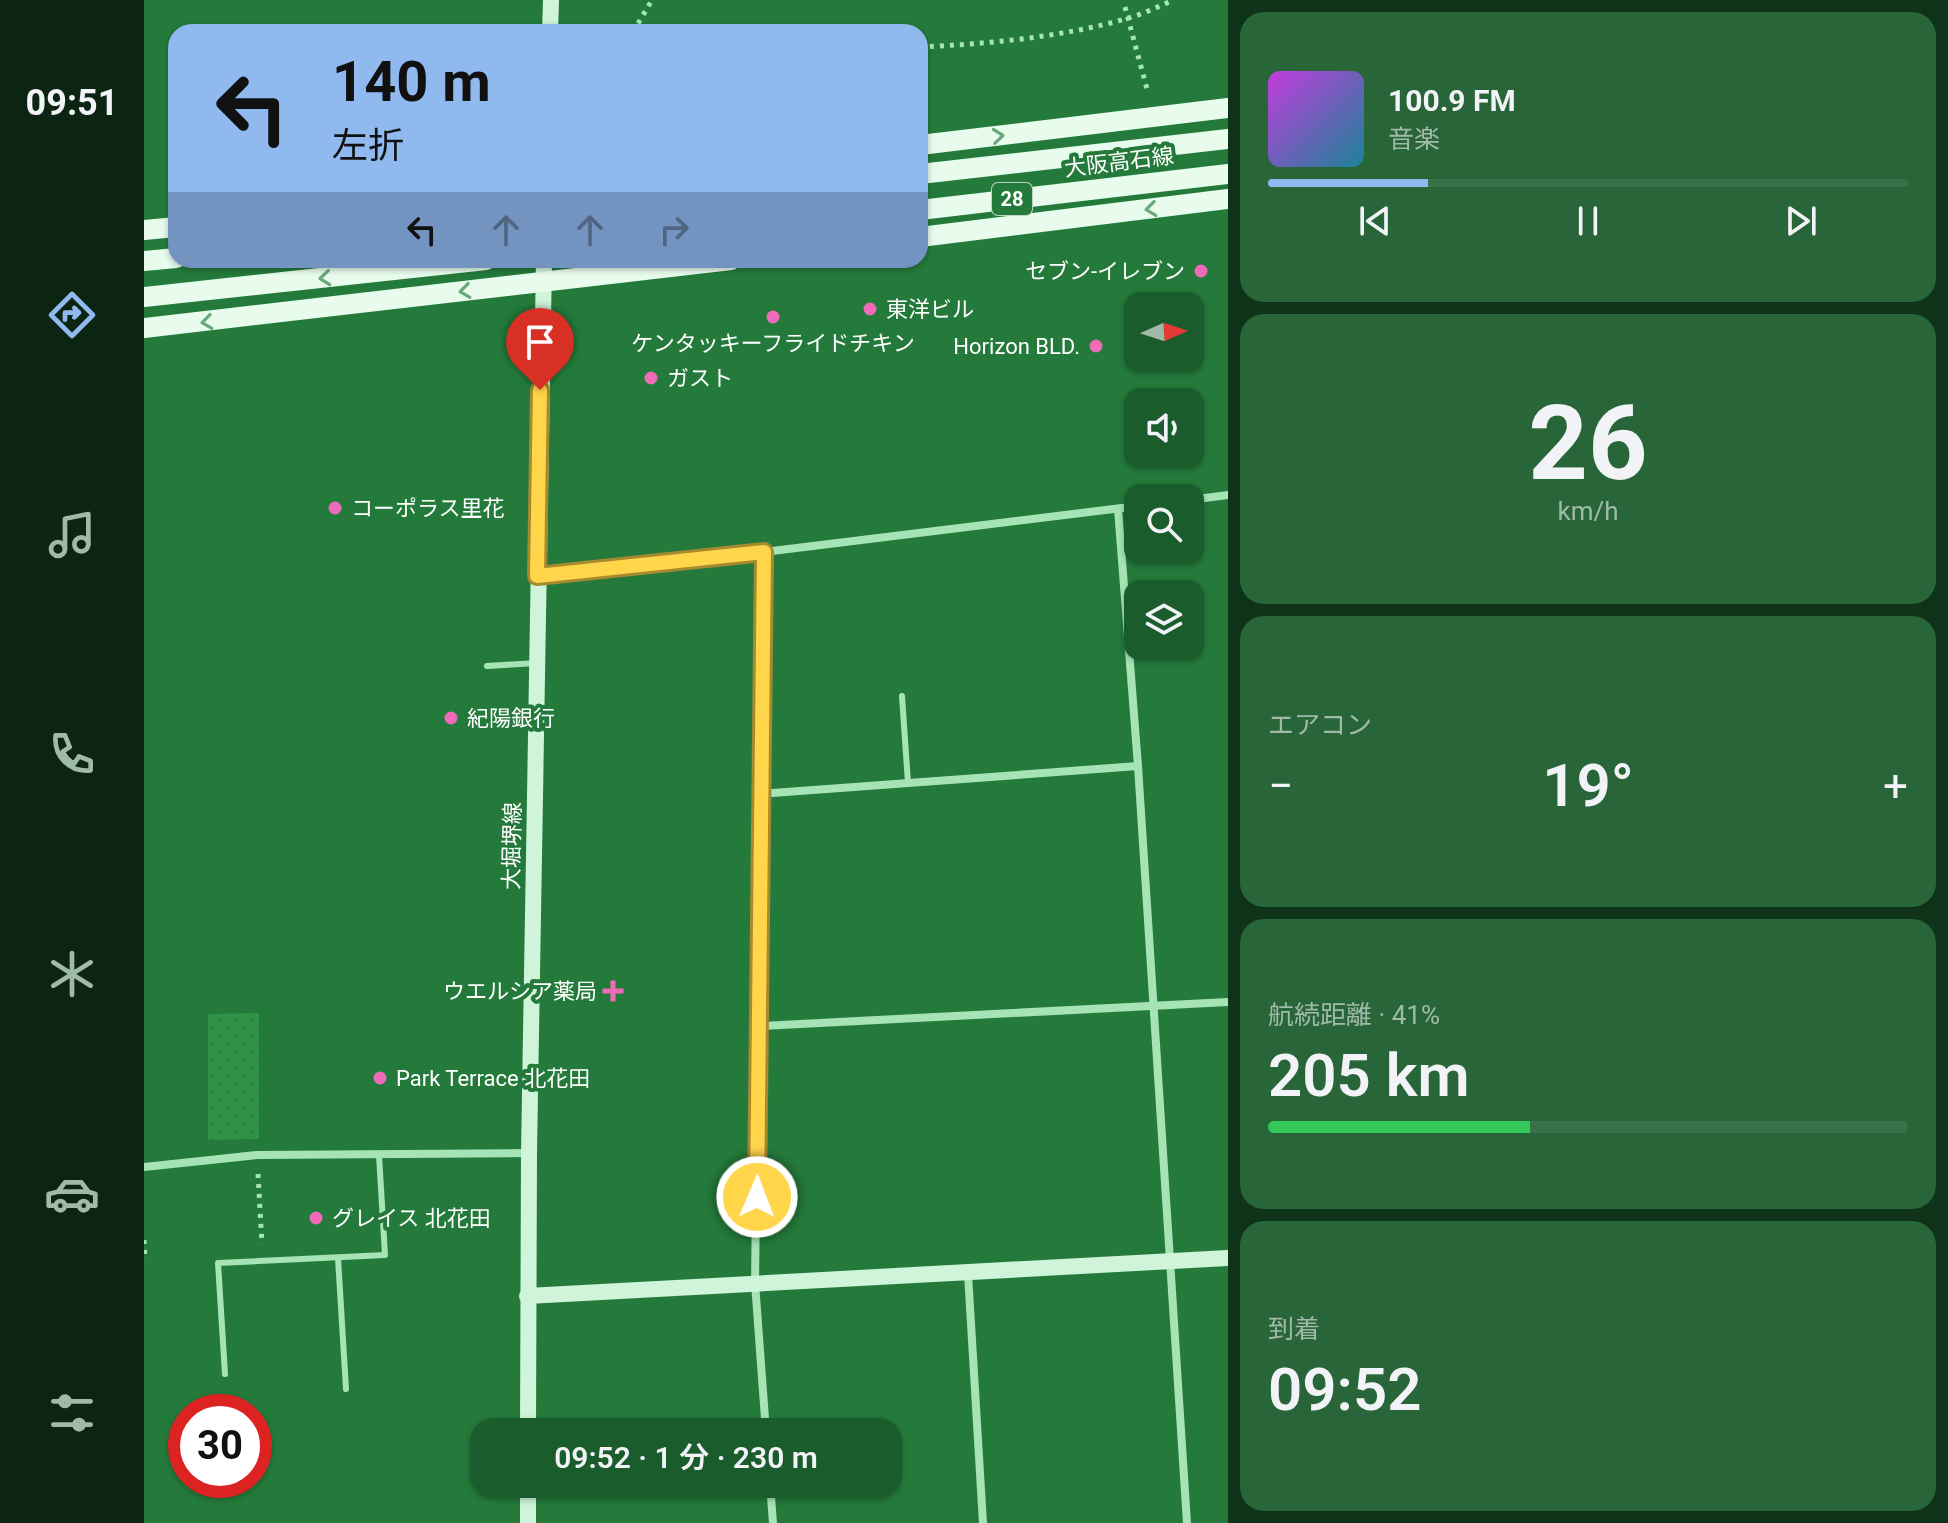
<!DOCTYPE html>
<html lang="ja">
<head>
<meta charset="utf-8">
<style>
  body { margin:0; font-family:Roboto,"Noto Sans JP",sans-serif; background:#286538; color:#f1f3f6; height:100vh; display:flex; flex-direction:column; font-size:30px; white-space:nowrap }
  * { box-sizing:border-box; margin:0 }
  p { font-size:26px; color:#a0baa9 }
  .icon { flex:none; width:44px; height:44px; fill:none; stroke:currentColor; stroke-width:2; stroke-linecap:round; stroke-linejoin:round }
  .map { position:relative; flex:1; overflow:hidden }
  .panel { display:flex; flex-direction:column; gap:12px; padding:12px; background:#0f3318; width:720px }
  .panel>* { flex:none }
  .guide { position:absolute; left:24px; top:24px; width:760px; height:244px; border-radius:24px; box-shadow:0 2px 6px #0004; background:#90b9f0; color:#111; overflow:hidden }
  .needle { width:52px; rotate:87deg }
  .buttons { position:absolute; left:980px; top:292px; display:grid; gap:16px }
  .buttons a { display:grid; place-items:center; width:80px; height:80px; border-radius:16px; background:#1b5c2c; box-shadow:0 2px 6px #0004; font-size:40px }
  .speed { position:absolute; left:24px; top:1394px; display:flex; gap:16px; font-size:40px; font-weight:700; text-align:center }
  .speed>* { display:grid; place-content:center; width:104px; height:104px; border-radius:50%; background:#1b5c2c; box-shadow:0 2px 6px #0004; line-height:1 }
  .speed .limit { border:12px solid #d22; background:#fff; color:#111 }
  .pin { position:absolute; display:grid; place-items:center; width:68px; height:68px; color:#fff; margin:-82px -34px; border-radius:50% 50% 50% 0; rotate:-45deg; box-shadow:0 0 8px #0007 }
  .pin .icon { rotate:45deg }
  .me { position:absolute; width:88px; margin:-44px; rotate:1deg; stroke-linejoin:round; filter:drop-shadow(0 0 6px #0008) }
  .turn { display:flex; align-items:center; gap:28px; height:168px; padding:0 32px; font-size:36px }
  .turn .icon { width:104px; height:104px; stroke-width:2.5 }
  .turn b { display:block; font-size:56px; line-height:68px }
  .lanes { display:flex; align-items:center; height:76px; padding:0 32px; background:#0003; justify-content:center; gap:40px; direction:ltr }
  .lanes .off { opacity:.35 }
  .big { font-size:60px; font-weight:600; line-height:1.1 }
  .panel .tile { flex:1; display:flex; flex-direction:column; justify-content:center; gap:12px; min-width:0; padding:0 28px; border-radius:24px; background:#286538 }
  .panel .dial { align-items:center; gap:0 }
  .dial b { font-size:104px; line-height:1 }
  .song { display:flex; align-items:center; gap:24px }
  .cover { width:96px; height:96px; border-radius:12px; background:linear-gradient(135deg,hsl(290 70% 55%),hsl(190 70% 35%)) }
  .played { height:8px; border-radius:4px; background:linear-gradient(90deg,#90b9f0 25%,#397148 25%) }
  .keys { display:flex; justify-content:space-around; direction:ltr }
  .heat { display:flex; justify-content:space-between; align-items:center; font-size:44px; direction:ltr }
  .charge { height:12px; border-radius:6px; background:linear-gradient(90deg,#34c759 41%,#397148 0) }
  .trip { position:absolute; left:326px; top:1418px; width:432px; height:80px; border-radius:24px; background:#1b5c2c; box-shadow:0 2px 6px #0004; font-weight:600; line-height:80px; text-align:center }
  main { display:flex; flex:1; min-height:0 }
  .menu { display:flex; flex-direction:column; width:144px; justify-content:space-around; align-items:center; background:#0b2512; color:#a0baa9 }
  .menu .icon { width:56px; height:56px }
  .menu .on { color:#90b9f0 }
  .menu b { font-size:36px; color:#f1f3f6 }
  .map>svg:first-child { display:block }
</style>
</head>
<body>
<main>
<nav class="menu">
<b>09:51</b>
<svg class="icon on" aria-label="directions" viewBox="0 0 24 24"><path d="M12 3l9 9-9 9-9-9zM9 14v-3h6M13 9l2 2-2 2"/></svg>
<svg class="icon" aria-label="music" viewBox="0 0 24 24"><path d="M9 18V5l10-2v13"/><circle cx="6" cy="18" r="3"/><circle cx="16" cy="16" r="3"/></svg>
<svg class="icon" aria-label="phone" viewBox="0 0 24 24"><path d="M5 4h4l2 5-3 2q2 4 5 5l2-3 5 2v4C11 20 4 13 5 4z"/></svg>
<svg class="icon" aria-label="climate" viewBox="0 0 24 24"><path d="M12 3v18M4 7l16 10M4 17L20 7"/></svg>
<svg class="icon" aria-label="car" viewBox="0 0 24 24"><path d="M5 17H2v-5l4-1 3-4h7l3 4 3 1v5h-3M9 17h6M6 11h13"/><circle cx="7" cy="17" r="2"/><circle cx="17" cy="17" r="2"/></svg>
<svg class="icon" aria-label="filters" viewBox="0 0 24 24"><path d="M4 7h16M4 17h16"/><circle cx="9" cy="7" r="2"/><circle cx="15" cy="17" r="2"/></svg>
</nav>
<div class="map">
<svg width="1084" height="1523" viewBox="0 0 1084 1523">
  <defs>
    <pattern id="park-dots" width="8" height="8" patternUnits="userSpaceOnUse" patternTransform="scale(2)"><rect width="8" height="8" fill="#2e9247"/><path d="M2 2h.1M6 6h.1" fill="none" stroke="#3a7649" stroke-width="1.8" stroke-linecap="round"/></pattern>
  </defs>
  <rect width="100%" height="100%" fill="#247a3b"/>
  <path fill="url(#park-dots)" d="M115,1013v126l-51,1v-126z"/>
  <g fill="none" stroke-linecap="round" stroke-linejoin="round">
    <g stroke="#a6e4b6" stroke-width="5" stroke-dasharray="4 6" stroke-linecap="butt">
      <path d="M981,7l22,82"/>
      <path d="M489,32l19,-32"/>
      <path d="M776,47c65,-3 146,-10 208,-29 16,-4 31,-12 46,-18"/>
      <path d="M114,1174l4,70"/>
      <path d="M0,1240l1,20"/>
    </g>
    <g stroke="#a6e4b6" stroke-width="6">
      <path d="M343,666l50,-3"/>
      <path d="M758,696l6,87"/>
      <path d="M194,1258l8,131"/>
      <path d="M81,1374l-7,-111 167,-8 -6,-100"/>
    </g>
    <g stroke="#a6e4b6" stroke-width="8">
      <path d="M1046,500l38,-5"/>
      <path d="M974,509l20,257 49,757"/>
      <path d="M620,552l-9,731 11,149"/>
      <path d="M395,576l225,-24 374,-46"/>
      <path d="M616,794l378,-28"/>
      <path d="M616,1026l468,-24"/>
      <path d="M0,1167l113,-12 272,-2"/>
      <path d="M824,1274l15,249"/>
      <path d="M626,1484l3,39"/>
    </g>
    <g stroke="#d0f4da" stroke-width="16">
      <path d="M406,32l1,-32"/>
      <path d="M383,1296l701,-38"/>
      <path d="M384,1432l1,-279 15,-893"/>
      <path d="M384,1484v39"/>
    </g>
    <g stroke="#e7fced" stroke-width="20">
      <path d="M776,145l308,-37"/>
      <path d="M776,174l308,-35"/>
      <path d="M776,210l308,-36"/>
      <path d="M0,230l32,-3"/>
      <path d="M776,237l308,-38"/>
      <path d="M0,261l32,-3"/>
      <path d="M0,297l342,-37"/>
      <path d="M0,328l587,-68"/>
    </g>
  </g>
  <defs><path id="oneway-chevron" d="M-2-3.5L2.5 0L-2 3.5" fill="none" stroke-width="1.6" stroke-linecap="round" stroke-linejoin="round" transform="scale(2)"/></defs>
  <g stroke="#68a879">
    <use href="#oneway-chevron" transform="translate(854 136) rotate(-6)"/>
    <use href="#oneway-chevron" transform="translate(1007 209) rotate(173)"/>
    <use href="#oneway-chevron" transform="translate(181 278) rotate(174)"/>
    <use href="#oneway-chevron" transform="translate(321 291) rotate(173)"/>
    <use href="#oneway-chevron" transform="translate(63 322) rotate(173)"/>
  </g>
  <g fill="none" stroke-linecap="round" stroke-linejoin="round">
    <g stroke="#a68a30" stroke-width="20">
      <path id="route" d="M396,390l-3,186 227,-24 -7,645"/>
    </g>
    <use href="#route" stroke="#ffd54a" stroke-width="14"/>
  </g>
  <g fill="#ef6ab8" stroke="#247a3b" stroke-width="3">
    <circle cx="1057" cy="271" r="8"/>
    <circle cx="726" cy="309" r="8"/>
    <circle cx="629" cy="317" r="8"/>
    <circle cx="952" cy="346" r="8"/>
    <circle cx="507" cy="378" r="8"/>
    <circle cx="191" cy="508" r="8"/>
    <circle cx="307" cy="718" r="8"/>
    <path d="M465 979h8v8h8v8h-8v8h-8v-8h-8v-8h8z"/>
    <circle cx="236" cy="1078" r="8"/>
    <circle cx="172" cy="1218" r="8"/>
  </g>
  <g text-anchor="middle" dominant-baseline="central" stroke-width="8" stroke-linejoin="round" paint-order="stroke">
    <rect fill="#247a3b" stroke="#bdd7c4" stroke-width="2" x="848" y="183" width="40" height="32" rx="6"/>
    <g font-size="20" font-weight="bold" fill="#fff">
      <text x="868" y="199">28</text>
    </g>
    <g font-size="22" fill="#fff" stroke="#247a3b">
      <text transform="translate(975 162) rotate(-7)">大阪高石線</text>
      <text transform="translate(368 846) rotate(-89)">大堀堺線</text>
    </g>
    <g font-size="22" fill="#fff" stroke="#247a3b" text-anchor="start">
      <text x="1041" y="271" text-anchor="end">セブン-イレブン</text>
      <text x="742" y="309">東洋ビル</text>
      <text x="629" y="343" text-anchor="middle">ケンタッキーフライドチキン</text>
      <text x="936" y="346" text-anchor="end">Horizon BLD.</text>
      <text x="523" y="378">ガスト</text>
      <text x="207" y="508">コーポラス里花</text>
      <text x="323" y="718">紀陽銀行</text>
      <text x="453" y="991" text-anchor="end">ウエルシア薬局</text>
      <text x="252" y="1078">Park Terrace 北花田</text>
      <text x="188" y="1218">グレイス 北花田</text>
    </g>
  </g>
</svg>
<div class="buttons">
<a><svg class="needle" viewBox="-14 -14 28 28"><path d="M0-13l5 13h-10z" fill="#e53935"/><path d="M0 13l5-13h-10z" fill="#a0baa9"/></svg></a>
<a><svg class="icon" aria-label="sound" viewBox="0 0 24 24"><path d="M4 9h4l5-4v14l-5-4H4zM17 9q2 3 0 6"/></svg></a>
<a><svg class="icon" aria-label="search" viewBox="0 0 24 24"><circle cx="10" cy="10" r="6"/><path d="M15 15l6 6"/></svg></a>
<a><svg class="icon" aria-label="layers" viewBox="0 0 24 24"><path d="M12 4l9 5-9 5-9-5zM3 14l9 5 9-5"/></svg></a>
</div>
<div class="speed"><div class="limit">30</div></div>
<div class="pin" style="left:396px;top:390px;background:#d93025"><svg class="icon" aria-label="arrive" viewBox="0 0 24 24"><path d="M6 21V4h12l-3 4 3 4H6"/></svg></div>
<svg class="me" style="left:613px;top:1197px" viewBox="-20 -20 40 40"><circle r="17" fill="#ffd54a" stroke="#fff" stroke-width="3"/><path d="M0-11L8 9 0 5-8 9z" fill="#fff"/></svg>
<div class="trip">09:52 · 1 分 · 230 m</div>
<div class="guide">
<div class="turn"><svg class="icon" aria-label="left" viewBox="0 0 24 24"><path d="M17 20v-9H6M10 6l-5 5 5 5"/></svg><div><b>140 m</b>左折</div></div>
<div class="lanes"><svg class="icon" aria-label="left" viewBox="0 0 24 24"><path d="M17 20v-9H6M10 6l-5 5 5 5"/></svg><svg class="icon off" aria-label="ahead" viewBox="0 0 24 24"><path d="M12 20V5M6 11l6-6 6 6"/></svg><svg class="icon off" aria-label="ahead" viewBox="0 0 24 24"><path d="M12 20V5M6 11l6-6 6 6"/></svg><svg class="icon off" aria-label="right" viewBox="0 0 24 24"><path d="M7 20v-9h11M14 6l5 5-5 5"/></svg></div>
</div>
</div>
<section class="panel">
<div class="tile">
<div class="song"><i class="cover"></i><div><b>100.9 FM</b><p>音楽</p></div></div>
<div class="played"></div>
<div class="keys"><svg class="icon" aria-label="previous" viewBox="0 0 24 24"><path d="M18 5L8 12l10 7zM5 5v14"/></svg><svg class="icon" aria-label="pause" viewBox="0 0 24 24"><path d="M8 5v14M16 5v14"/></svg><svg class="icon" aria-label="next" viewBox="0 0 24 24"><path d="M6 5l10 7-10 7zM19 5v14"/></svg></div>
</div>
<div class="tile dial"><b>26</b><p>km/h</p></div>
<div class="tile"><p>エアコン</p>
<div class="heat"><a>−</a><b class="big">19°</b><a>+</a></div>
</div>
<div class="tile"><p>航続距離 · 41%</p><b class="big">205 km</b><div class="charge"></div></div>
<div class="tile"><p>到着</p><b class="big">09:52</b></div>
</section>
</main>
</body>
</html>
